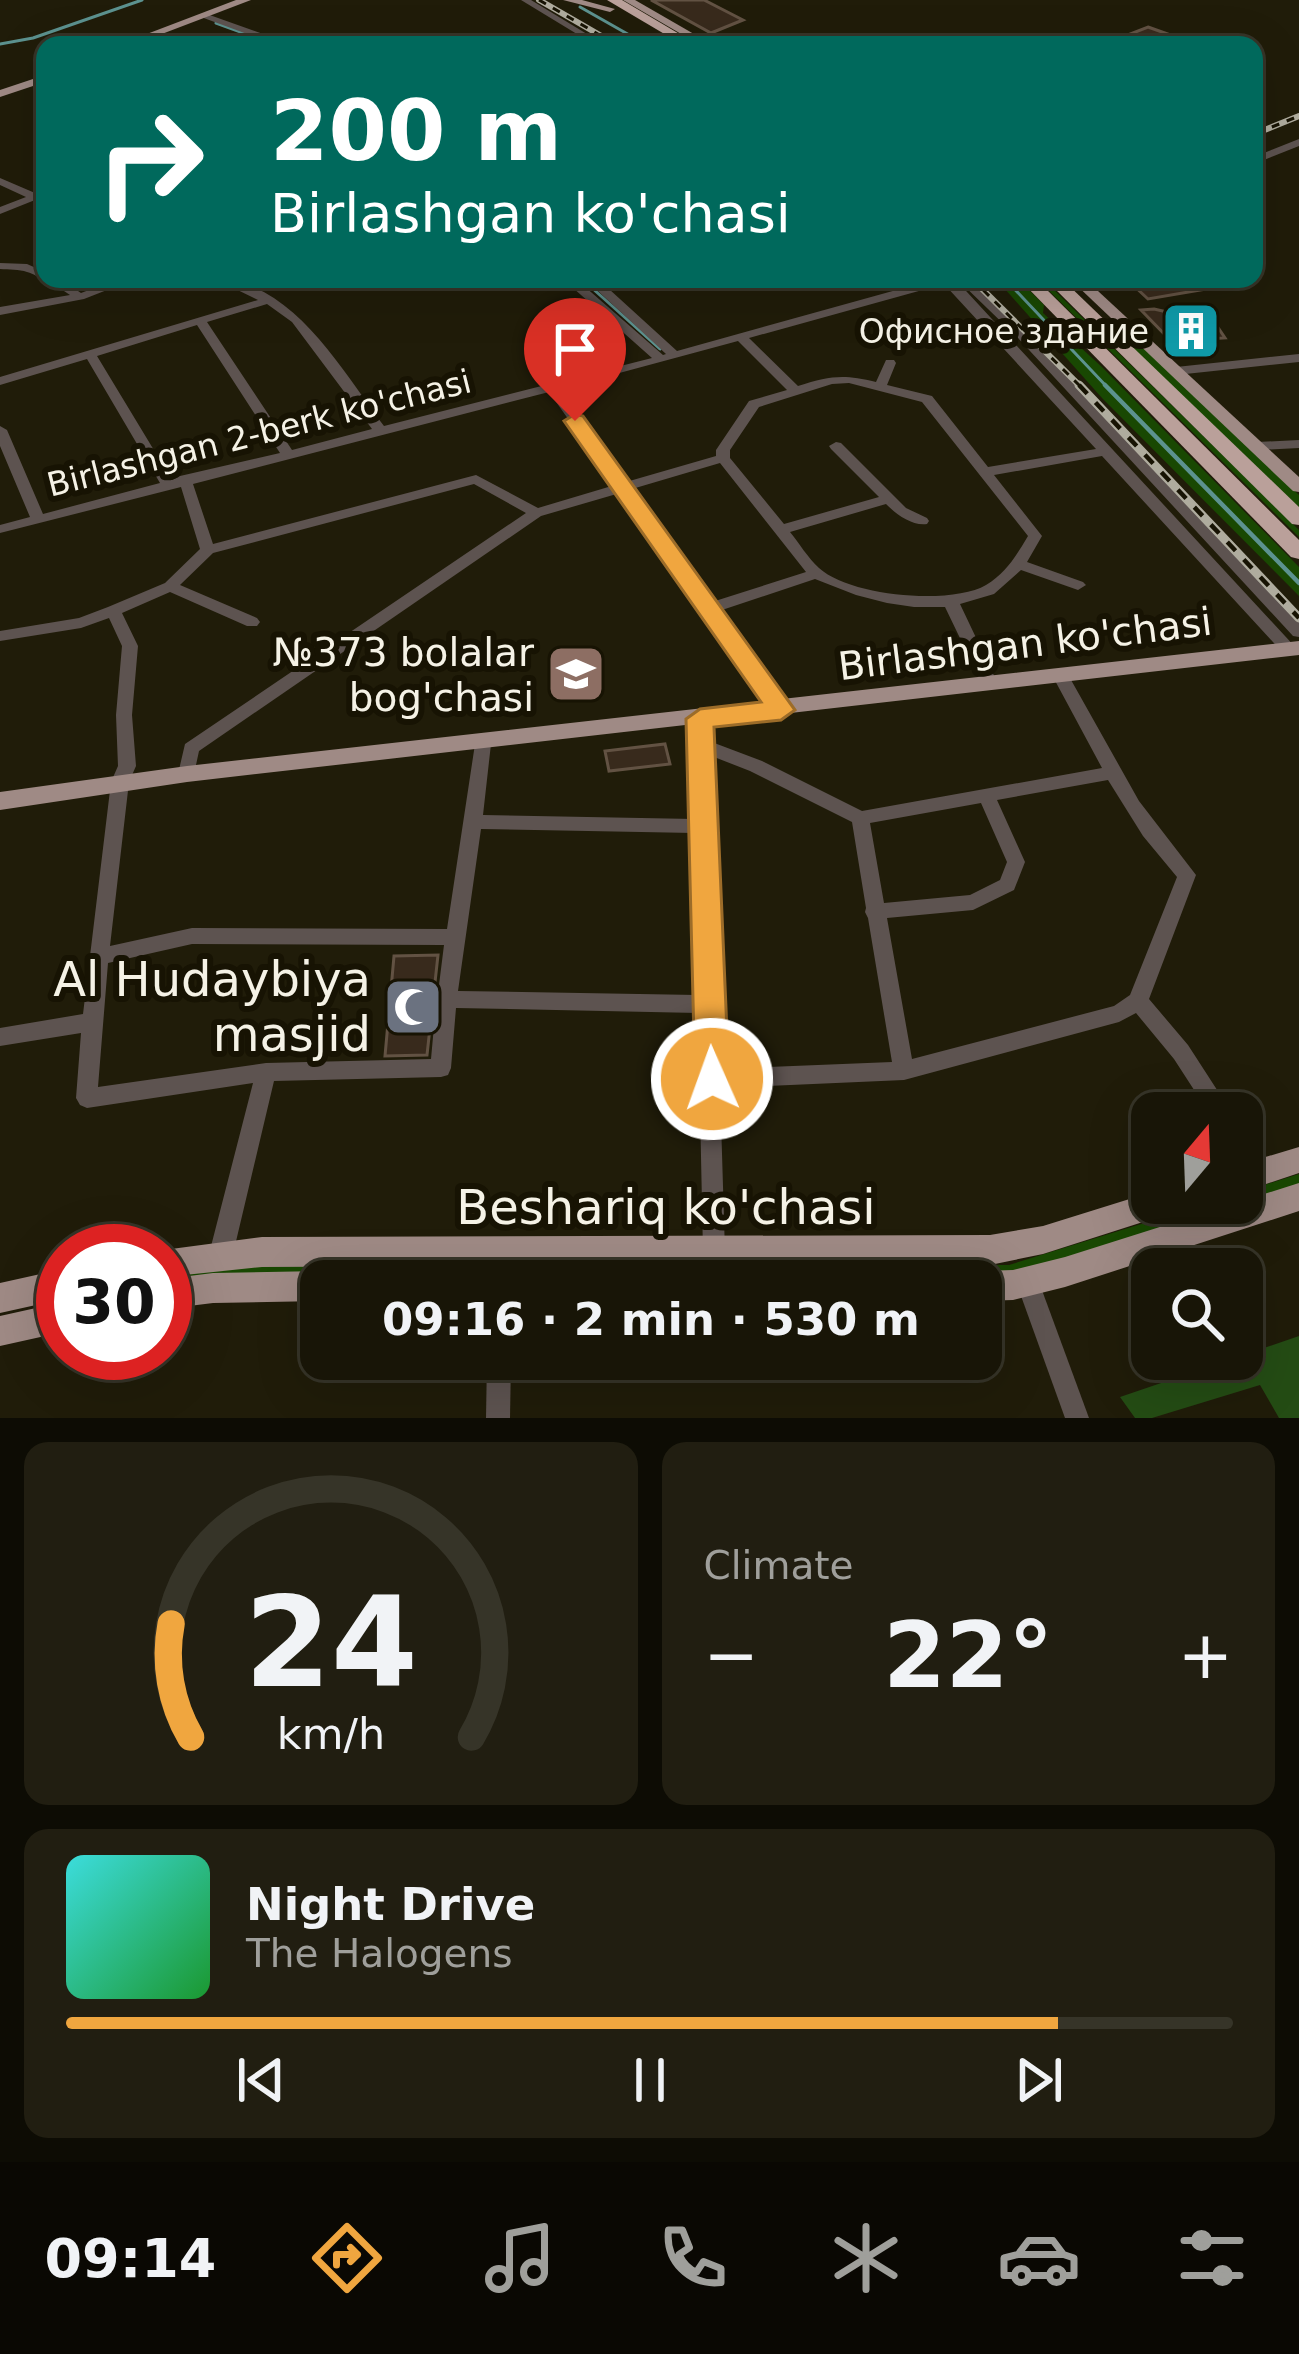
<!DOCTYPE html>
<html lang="en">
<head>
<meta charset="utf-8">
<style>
  body { margin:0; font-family:"DejaVu Sans",sans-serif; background:#211e11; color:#f1f3f6; height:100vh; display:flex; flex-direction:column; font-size:45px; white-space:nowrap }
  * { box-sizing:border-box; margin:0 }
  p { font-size:39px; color:#9f9f9b }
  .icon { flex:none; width:66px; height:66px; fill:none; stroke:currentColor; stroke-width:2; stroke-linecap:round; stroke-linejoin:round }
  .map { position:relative; height:1418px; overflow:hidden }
  .drawer { display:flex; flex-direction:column; gap:24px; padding:24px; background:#0d0c04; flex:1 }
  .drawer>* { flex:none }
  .banner { position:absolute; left:36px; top:36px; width:1227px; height:252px; border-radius:24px; box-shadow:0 12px 48px #0002,0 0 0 3px #363428; background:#00695c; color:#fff; overflow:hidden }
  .needle { width:78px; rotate:19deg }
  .buttons { position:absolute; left:1131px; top:1092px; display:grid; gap:24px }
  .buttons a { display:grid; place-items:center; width:132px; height:132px; border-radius:24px; background:#181507; box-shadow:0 12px 48px #0002,0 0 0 3px #363428; font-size:60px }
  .speed { position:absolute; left:36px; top:1224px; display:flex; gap:24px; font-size:60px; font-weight:700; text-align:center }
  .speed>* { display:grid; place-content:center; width:156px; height:156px; border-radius:50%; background:#181507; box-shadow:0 12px 48px #0002,0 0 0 3px #363428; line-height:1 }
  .speed .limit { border:18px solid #d22; background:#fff; color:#111 }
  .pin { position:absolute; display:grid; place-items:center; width:102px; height:102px; color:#fff; margin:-123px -51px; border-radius:50% 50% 50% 0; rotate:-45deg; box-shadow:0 0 12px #0007 }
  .pin .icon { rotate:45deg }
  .me { position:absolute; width:132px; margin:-66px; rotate:358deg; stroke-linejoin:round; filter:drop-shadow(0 0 9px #0008) }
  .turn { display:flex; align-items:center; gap:42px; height:252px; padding:0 36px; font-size:54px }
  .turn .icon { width:156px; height:156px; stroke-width:2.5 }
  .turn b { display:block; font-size:84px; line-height:102px }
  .big { font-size:90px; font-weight:600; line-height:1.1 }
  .drawer .tile { flex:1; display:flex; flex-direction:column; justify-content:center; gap:18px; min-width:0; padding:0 42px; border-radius:24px; background:#211e11 }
  .drawer .dial { align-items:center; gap:0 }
  .dial svg { height:312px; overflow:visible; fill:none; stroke:#363428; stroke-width:7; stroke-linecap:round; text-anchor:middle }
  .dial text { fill:#f1f3f6; stroke:none }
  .song { display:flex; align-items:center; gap:36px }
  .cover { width:144px; height:144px; border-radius:18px; background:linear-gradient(135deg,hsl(180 70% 55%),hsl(130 70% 35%)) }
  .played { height:12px; border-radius:6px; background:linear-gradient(90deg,#f0a63f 85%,#363428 85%) }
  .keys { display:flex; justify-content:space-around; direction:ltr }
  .heat { display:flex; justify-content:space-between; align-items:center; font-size:66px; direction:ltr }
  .drawer .tiles { flex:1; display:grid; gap:24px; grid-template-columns:1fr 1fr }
  .tile:last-child { grid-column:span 2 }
  .trip { position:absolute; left:300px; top:1260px; width:702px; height:120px; border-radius:24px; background:#181507; box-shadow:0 12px 48px #0002,0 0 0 3px #363428; font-weight:600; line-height:120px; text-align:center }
  .dock { display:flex; height:192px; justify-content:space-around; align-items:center; background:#0a0803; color:#9f9f9b }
  .dock .icon { width:84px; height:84px }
  .dock .active { color:#f0a63f }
  .dock b { font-size:54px; color:#f1f3f6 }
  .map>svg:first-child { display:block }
</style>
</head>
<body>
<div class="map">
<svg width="1299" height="1418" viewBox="0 0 1299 1418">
  <rect width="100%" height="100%" fill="#201c09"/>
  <g fill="#194802">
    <path d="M996,279h22l26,26 -1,8 59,54 197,200v29l-197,-198z"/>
    <path d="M1037,279h6l256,251v7z"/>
    <path d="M1131,334l168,161v15l-171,-166z"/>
    <path d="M1299,1174v12l-263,82 -43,8 -483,-1 1,-9 498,-1 200,-62h33v-11z"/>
    <path d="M466,1265l5,5 -6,5 -244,-1 -56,9v-9l40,-7z"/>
  </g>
  <path fill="#244c14" d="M1299,1336v82h-20l-19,-33 -108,33h-17l-15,-21z"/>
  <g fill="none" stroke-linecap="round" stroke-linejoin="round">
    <g stroke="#5c928f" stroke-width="3">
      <path d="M580,7l67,38"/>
      <path d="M216,23l60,22"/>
      <path d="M0,44l33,-6 109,-38"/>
      <path d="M582,279l78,70"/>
      <path d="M1005,279l103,109"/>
    </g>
    <path stroke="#5c928f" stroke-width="4.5" d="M1105,385l194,198"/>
  </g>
  <g fill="#382a1c" stroke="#625243" stroke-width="3">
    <path d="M651,0h53l39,20 -32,13z"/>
    <path d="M1148,27l31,11 -20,7h-57z"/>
    <path d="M1162,279h25l13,11 -52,9 -16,-15z"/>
    <path d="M1154,309l61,14 10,15 -54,3 -30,-31z"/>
    <path d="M665,744l5,20 -61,7 -4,-20z"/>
    <path d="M438,955l-11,100 -42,1 9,-100z"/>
  </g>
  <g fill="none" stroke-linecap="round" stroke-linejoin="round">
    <g fill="#5d5350" fill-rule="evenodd">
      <path d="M521,0h10l74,45h-10z"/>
      <path d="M204,13l84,30 1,2h-12l-76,-28z"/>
      <path d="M1299,139v7l-45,18v-7z"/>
      <path d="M0,178l35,15h8l2,11 -10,-4 -35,14v-7l26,-10 -26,-12z"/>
      <path d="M0,263l27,1 18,8v7h15l21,14 37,-14h17l-51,20 -84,16v-8l70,-12 -24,-16c-7,-1 -12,-5 -19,-7 -8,-3 -18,-2 -27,-3z"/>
      <path d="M215,279c77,0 128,93 169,147l268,-68 -89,-79h13l87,76 3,-1 -81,-75h13l79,72 259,-72h19l342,370 -2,4h-12l-181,-197 -108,19 48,61 -15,26 56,20 3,3 -8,5 -57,-20 -27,24 -34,10 38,80 -2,4h-12l-39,-81h-31l-27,-4 -31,-8 -41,-16 -96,32 68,95 2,4 -8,6 -6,-2 -155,-221 -79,23 -342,235 -6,28h-12l-3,-5 7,-30 341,-231 -52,-29 -261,69 -33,32 77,33 3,4 -3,4h-10l-77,-34 -48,21 16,33 -6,69 4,51 -7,16 -19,164 82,-18 255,1 28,-185 2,-4h12l2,4 -8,71 211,4 -2,-100 8,-6 8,6 1,22 53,20 100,50 240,-43 -50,-93 8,-6 6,2 73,130 57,74 -47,124 39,46 44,68h-23l-35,-54 -38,-46 -17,9 -215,58 -184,8 5,164 -3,8 -8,3 -8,-3 -3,-8 -5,-239 -242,-5 -5,60 -3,7 -7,2 -167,4 -41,173 -4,8 -8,4 -8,-4 -4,-8 44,-171 -166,25 -7,-3 -4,-7 5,-65 -81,13v-18l83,-14 28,-232 7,-16 -2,-51 6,-69 -13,-28 -28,10 -81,13v-10l79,-13 29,-11 57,-24 35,-34 -19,-62 -181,46v-8l30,-8 -30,-71v-20l7,4 36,84 117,-31 -73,-124 -87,26v-8l258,-77zM944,284l152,165 -108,18 -56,-71 -45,-11 9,-22 -2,-3h-8l-10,22c-33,-8 -46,-6 -78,4l-49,-48zM267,304l25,18 80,107 -80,21 -85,-128zM197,325l83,128 -100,23 -8,4 -75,-124zM738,341l49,49 -38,11 -33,49v6l-90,26 -66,-93zM849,383l73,19 106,134c-12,20 -22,37 -42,49 -34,20 -135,12 -167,-17 -11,-10 -20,-25 -29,-36l96,-28c11,11 26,22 41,20l2,-3 -2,-3 -21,-10 -65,-65 -5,-1 -7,4 2,3 48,48 -95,27 -54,-66v-8l29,-43 73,-23zM549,392l66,93 -77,23 -62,-33 -263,69 -20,-60zM720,463l86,109 -94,30 -80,-113zM709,755l41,16 102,51 14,86 -1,4 3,6 24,144 -172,7zM1108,780l35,56 34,41 -47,118 -16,11 -202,53 -25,-141 86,-8 41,-20 11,-28 -28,-62zM981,803l26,59 -7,18 -30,15 -86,8 -14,-80zM481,829l213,4 3,162 -239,-4zM192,944l252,1 -6,48 -4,6 2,5 -5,55 -165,4 -168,24 10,-124z"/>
      <path d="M957,279h11l58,53 273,290v15l-6,-1 -275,-298z"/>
      <path d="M1299,354v8l-123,13 -6,-4 6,-4z"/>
      <path d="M1299,440v8l-42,2 -7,-4 7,-4z"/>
      <path d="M1242,1135c13,5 23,24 29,37l-3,7 -8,4c-21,-9 -18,-29 -18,-48z"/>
      <path d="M1028,1270l8,4 53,144h-24l-49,-136 4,-8z"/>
      <path d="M487,1359h24l-1,59h-24z"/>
    </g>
    <g fill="#9f8a85" fill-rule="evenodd">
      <path d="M236,0h15l-118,45h-15z"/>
      <path d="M563,0h19l33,9 -5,3z"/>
      <path d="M623,0h12l78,45h-13z"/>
      <path d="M45,75v7l-45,15v-7z"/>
      <path d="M1070,279h15l214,198v15l-6,-1z"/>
      <path d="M1299,641v14l-1112,127 -187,28v-18l187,-26z"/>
      <path d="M1299,1147v26l-57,19v-28z"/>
      <path d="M1299,1183v28l-234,76 -52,13 -32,1v-20h-13l2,-6 11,-4 32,-1 52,-13z"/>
      <path d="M1152,1192v11h23l-4,10 -128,41 -53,11 -481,1 -1,15h-30l1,-15 -217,1 -97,10v-26h-9l106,-14 728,-2 53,-9z"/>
      <path d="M63,1269v30l-63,14v-30z"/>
      <path d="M321,1271l11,4 2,6h-13v20l-108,2 -48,6v-30l48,-6z"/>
      <path d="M63,1302v30l-63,14v-30z"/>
    </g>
    <g fill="#baa09a" fill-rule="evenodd">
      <path d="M607,0h15l76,45h-15z"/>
      <path d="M1019,279h17l263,261v19l-8,-2z"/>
      <path d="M1045,279h17l237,228v18l-7,-1z"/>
    </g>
    <g stroke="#afac9e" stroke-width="6">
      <g id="rail-far1">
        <path d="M539,0l78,45"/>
        <path d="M1257,133l42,-17"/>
        <path d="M972,279l110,109"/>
      </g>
    </g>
    <g stroke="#afac9e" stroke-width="9">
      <path id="rail" d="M1079,385l220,233"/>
    </g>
    <use href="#rail-far1" stroke="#171303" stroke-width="3" stroke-dasharray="8" stroke-linecap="butt"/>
    <use href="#rail" stroke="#171303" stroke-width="4.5" stroke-dasharray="12" stroke-linecap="butt"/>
  </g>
  <path fill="#f0a63f" stroke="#9c6c29" stroke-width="3" d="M575,414l8,2 212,294 -14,10 -67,7 15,352 -5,11 -12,5 -12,-5 -5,-11 -9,-360 14,-10 61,-7 -197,-281z"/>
  <defs>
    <g id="building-square" transform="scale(3)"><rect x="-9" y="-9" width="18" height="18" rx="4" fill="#0f9aa8" stroke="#171303"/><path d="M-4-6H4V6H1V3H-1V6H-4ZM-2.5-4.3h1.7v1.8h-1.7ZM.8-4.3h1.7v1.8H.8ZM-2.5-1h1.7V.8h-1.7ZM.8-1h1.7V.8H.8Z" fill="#fff"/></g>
    <g id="school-square" transform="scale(3)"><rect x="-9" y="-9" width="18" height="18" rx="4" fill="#8d6e63" stroke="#171303"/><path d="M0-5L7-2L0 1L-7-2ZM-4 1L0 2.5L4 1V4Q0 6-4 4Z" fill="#fff"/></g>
    <g id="mosque-square" transform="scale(3)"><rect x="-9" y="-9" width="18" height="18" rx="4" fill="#6b7280" stroke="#171303"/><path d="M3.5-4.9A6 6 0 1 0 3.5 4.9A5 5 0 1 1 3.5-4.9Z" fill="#fff"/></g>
  </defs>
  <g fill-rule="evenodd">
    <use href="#building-square" x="1191" y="331"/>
    <use href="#school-square" x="576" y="674"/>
    <use href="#mosque-square" x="413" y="1007"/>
  </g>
  <g text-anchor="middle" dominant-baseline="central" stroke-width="12" stroke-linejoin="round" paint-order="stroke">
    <g font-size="33" fill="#f5f2e6" stroke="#171303" text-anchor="end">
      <text x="1149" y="331">Офисное здание</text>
    </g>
    <g font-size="33" fill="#f5f2e6" stroke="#171303">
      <text transform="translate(259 433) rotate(-14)">Birlashgan 2-berk ko'chasi</text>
    </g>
    <g font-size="39" fill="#f5f2e6" stroke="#171303">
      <text transform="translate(1025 644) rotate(-7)">Birlashgan ko'chasi</text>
    </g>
    <g font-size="39" fill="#f5f2e6" stroke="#171303" text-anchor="end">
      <text x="534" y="652">№373 bolalar<tspan x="534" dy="45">bog'chasi</tspan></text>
    </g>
    <g font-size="48" fill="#f5f2e6" stroke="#171303" text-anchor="end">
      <text x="371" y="979">Al Hudaybiya<tspan x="371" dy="55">masjid</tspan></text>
    </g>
    <g font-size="48" fill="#f5f2e6" stroke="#171303">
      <text x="666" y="1207">Beshariq ko'chasi</text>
    </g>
  </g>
</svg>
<div class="buttons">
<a><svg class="needle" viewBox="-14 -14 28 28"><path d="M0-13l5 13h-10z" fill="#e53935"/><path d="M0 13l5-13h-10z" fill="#9f9f9b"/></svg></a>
<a><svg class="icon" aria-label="search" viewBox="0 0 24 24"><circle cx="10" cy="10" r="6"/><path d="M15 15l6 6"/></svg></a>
</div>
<div class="speed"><div class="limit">30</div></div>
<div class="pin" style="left:575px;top:421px;background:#d93025"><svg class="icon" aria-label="arrive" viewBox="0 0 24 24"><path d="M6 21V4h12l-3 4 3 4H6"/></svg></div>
<svg class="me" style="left:712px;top:1079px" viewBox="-20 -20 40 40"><circle r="17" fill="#f0a63f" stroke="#fff" stroke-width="3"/><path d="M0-11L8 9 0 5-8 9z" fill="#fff"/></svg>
<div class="trip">09:16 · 2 min · 530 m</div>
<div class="banner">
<div class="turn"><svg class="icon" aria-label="right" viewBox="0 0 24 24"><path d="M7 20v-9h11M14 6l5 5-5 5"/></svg><div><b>200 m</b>Birlashgan ko'chasi</div></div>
</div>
</div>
<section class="drawer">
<div class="tiles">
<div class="tile dial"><svg viewBox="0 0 100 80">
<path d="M14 69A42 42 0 1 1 86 69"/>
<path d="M14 69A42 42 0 0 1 9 40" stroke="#f0a63f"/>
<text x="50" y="56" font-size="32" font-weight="700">24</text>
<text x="50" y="72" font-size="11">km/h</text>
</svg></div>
<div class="tile"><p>Climate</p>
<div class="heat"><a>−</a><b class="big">22°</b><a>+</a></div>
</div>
<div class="tile">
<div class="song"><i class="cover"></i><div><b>Night Drive</b><p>The Halogens</p></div></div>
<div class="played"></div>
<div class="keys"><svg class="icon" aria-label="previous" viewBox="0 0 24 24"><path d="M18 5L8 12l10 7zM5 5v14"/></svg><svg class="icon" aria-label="pause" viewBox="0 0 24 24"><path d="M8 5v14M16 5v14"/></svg><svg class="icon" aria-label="next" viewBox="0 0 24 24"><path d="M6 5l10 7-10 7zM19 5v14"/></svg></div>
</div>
</div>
</section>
<nav class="dock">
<b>09:14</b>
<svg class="icon active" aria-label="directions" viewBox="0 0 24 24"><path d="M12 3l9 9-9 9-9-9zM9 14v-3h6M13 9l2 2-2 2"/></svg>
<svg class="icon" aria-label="music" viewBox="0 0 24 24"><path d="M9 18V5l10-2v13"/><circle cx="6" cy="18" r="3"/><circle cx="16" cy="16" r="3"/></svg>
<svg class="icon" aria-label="phone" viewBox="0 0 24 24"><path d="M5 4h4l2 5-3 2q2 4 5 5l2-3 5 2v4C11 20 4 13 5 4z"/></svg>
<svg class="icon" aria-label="climate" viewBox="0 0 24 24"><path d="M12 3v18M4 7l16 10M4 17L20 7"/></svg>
<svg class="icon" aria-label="car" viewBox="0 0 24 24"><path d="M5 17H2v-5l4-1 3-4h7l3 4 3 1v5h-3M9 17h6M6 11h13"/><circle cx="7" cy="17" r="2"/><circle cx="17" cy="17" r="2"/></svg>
<svg class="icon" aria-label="filters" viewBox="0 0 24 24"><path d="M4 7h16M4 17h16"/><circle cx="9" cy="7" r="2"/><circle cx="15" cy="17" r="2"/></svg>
</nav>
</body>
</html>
